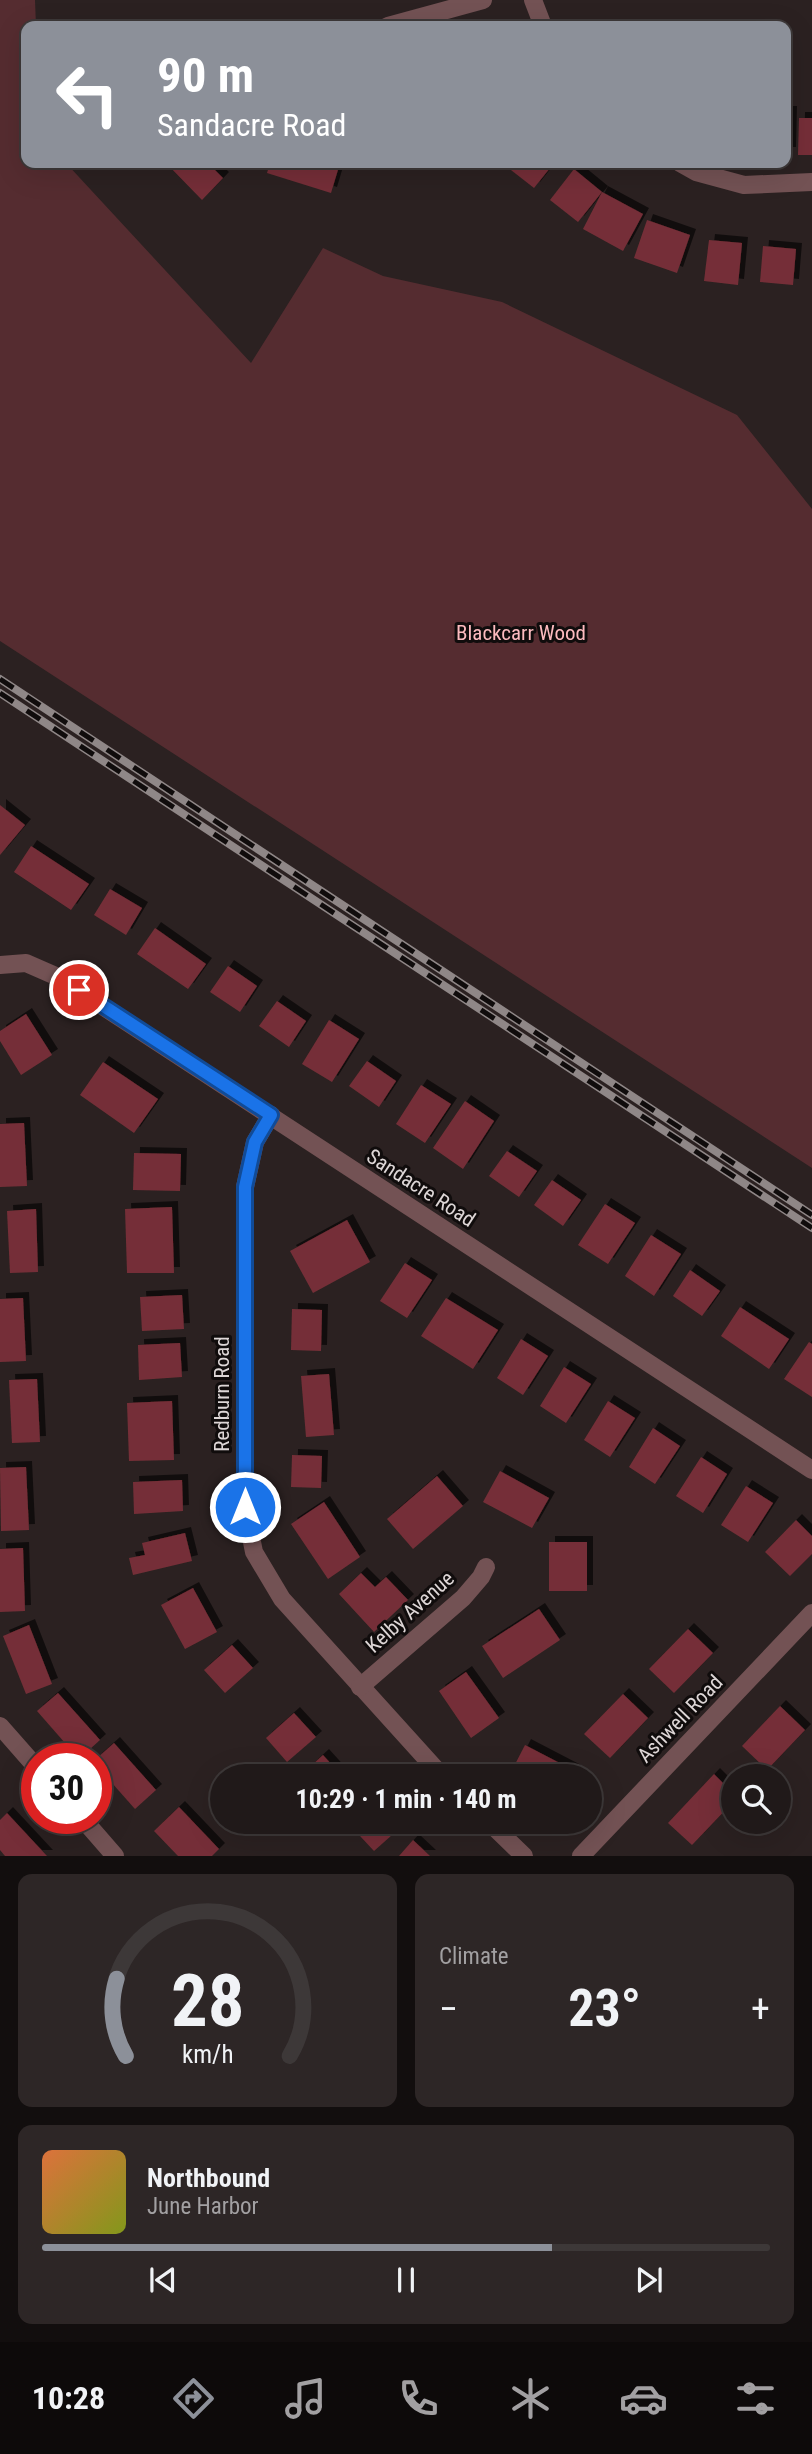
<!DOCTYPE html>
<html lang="en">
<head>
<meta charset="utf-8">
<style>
  body { margin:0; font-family:"Roboto Condensed",sans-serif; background:#2d2626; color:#f1f3f6; height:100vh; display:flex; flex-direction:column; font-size:26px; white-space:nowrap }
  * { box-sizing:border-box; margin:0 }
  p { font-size:23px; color:#a2a0a2 }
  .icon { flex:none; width:38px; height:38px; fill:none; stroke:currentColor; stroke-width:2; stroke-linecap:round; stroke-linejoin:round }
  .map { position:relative; height:1856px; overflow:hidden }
  .panel { display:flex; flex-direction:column; gap:18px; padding:18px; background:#120e0e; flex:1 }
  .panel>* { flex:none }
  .banner { position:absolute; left:21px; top:21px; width:770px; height:147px; border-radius:14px; box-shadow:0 7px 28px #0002,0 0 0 2px #3d3838; background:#8c9099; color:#fff; overflow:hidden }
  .tools { position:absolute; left:721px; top:1764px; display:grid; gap:14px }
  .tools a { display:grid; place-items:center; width:70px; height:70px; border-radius:50%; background:#201919; box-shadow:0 7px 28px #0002,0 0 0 2px #3d3838; font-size:35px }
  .speed { position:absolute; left:21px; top:1743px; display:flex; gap:14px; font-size:35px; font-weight:700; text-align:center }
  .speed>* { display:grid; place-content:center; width:91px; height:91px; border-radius:50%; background:#201919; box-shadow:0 7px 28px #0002,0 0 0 2px #3d3838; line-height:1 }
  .speed .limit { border:10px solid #d22; background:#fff; color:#111 }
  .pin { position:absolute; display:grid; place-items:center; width:60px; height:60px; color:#fff; margin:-30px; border:4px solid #fff; border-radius:50%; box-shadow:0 2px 7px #0007 }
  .me { position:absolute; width:77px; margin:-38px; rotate:0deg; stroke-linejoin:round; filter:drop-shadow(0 0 5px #0008) }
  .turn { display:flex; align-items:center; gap:24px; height:147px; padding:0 21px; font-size:32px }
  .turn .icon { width:91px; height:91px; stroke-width:2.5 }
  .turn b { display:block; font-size:49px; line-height:60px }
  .big { font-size:52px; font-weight:700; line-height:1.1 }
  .panel .widget { flex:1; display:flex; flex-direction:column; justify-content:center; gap:10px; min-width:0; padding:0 24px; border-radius:14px; background:#2d2626 }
  .panel .dial { align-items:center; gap:0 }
  .dial svg { height:182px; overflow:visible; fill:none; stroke:#3d3838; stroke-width:7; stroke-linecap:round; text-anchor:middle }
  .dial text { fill:#f1f3f6; stroke:none }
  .song { display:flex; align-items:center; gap:21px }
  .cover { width:84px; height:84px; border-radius:10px; background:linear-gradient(135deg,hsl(20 70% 55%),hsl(70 70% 35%)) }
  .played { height:7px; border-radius:4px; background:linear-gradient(90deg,#8c9099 70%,#3d3838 70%) }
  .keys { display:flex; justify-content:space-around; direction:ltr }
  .heat { display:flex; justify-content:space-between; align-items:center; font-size:38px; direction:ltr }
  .panel .tiles { flex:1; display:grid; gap:18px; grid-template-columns:1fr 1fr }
  .widget:last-child { grid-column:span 2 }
  .trip { position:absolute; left:210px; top:1764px; width:392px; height:70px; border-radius:35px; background:#201919; box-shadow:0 7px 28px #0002,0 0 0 2px #3d3838; font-weight:700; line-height:70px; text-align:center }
  .tabs { display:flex; height:112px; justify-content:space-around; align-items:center; background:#0d0a0a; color:#a2a0a2 }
  .tabs .icon { width:49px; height:49px }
  .tabs .selected { color:#8c9099 }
  .tabs b { font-size:32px; color:#f1f3f6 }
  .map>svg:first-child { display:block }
</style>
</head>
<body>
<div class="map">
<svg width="812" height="1856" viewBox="0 0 812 1856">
  <defs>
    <filter id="shadow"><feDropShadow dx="6" dy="-6" stdDeviation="0" flood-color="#0009"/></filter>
  </defs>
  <rect width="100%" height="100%" fill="#2b2121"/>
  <path fill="#552c30" d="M0,0h35l1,26h-10v137h40l185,200 72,-115 60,28 119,26 235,113 75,94v659l-812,-527z"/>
  <g fill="#752f37" filter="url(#shadow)">
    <path d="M786,112h5l-1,41h-4z"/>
    <path d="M799,118h13v37h-14z"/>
    <path d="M166,163h33l2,2 7,-2 15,15 -21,22z"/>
    <path d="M270,163h70l-9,30 -64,-20z"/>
    <path d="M502,163h52l-20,25z"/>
    <path d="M574,169l28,23 -24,30 -28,-22z"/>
    <path d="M602,192l41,22 -20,37 -40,-22z"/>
    <path d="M647,220l43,15 -13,38 -43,-15z"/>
    <path d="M709,240l33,3 -4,42 -34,-4z"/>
    <path d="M763,246l33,3 -3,36 -33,-3z"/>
    <path d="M0,805l25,20 -25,30z"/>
    <path d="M31,846l58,38 -18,26 -57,-38z"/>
    <path d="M110,889l32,19 -16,27 -32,-20z"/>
    <path d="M155,928l51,36 -18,25 -51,-35z"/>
    <path d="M228,966l29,20 -17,26 -30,-20z"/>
    <path d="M277,1001l29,20 -17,26 -30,-21z"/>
    <path d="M26,1014l26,41 -31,20 -21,-34v-10z"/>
    <path d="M329,1020l30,19 -27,43 -30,-18z"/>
    <path d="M367,1061l29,20 -17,26 -30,-21z"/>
    <path d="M103,1062l55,37 -24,34 -54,-38z"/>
    <path d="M421,1085l30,19 -26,39 -29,-19z"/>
    <path d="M465,1101l29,20 -31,48 -30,-21z"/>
    <path d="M24,1123l3,63 -27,1v-63z"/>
    <path d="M507,1151l30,20 -18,26 -30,-21z"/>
    <path d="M134,1153l47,1 -1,37 -47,-1z"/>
    <path d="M552,1180l29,20 -18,26 -29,-21z"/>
    <path d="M605,1204l30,19 -27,41 -30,-19z"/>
    <path d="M172,1207l2,66h-47l-2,-64z"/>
    <path d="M36,1209l2,63 -28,1 -3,-62z"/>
    <path d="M347,1220l23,42 -57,31 -23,-42z"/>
    <path d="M651,1235l30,19 -27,42 -29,-20z"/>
    <path d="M405,1263l27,17 -25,38 -27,-17z"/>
    <path d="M690,1270l30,21 -18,25 -29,-20z"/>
    <path d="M182,1295l2,34 -42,2 -2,-34z"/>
    <path d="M23,1298l3,63 -26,1v-63z"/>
    <path d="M446,1298l52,32 -25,39 -52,-33z"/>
    <path d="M740,1307l49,32 -20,30 -48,-33z"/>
    <path d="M292,1309l30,1 -1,41 -30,-1z"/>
    <path d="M521,1339l27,17 -25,39 -26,-17z"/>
    <path d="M809,1342l3,2v53l-28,-18z"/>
    <path d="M180,1343l2,34 -43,3 -1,-35z"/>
    <path d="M564,1367l27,17 -25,39 -26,-17z"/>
    <path d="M329,1374l5,61 -28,2 -5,-61z"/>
    <path d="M37,1379l3,63 -28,1 -3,-63z"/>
    <path d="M172,1401l2,59 -45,1 -2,-58z"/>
    <path d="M608,1401l27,17 -25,39 -26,-17z"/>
    <path d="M653,1428l27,18 -25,38 -26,-17z"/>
    <path d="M292,1455l30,1 -1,32 -30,-1z"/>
    <path d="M701,1457l26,17 -24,39 -27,-17z"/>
    <path d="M26,1467l3,63 -28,1 -1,-63z"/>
    <path d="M500,1471l49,27 -17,30 -49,-26z"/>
    <path d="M437,1476l26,30 -50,43 -26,-30z"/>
    <path d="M182,1480l1,31 -49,3 -1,-32z"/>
    <path d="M746,1486l27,17 -25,39 -27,-17z"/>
    <path d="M324,1502l36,55 -32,22 -37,-55z"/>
    <path d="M796,1520l16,16v18l-22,22 -25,-24z"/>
    <path d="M185,1533l7,28 -59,14 -4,-17 16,-3 -3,-12z"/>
    <rect x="549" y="1542" width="38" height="49"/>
    <path d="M23,1548l2,63 -25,1v-63z"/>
    <path d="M361,1573l14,14 11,-10 22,23 -34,32 -35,-38z"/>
    <path d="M193,1588l24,44 -32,17 -24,-44z"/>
    <path d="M539,1609l21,31 -57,38 -21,-32z"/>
    <path d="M29,1625l23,59 -26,10 -23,-58z"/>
    <path d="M688,1629l25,24 -39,40 -25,-24z"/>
    <path d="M232,1645l21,23 -28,25 -21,-23z"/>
    <path d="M466,1672l33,46 -28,20 -32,-47z"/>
    <path d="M58,1693l42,47 -21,19 -42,-48z"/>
    <path d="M623,1694l25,24 -38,40 -26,-24z"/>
    <path d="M780,1706l25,24 -38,40 -25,-24z"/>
    <path d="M294,1713l22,24 -29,25 -21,-24z"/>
    <path d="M114,1743l42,47 -21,19 -39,-44v-6z"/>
    <path d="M525,1745l50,26 -3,5h-57l-5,-2z"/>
    <path d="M323,1755l19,21h-42z"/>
    <path d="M714,1774l19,19v9l-41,43 -24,-22z"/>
    <path d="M179,1807l40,42 -7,7h-34l-24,-25z"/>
    <path d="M7,1813l40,43h-42l-5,-6v-30z"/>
    <path d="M347,1822h48l6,5 -27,24z"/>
    <path d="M413,1840l17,16h-31z"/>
  </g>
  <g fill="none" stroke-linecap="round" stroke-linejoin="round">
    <g stroke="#735254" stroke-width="18">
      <path d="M533,0l10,26"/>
      <path d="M388,26l95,-26"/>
      <path d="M680,163l16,9 48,13 68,-3"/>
      <path d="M0,965l26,-2 32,14 754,493"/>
      <path d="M271,1115l-16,27 -10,45v320l9,45 28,47 160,177"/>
      <path d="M360,1687l103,-89 18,-21 5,-10"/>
      <path d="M0,1726l37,42"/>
      <path d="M82,1818l33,38"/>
      <path d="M489,1822l35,34"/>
      <path d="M581,1856l231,-243"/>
    </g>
    <g stroke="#8f8787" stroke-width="8">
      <g id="rail">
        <path d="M0,679l812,536"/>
        <path d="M0,693l812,535"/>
      </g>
    </g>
    <use href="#rail" stroke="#100c0c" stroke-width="5" stroke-dasharray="16" stroke-linecap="butt"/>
  </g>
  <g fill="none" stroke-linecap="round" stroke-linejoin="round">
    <g stroke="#114b97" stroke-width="18">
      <path id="route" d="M79,990l192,125 -16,27 -10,45v320"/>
    </g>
    <use href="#route" stroke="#1a73e8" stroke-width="12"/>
  </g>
  <g text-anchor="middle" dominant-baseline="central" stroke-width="6" stroke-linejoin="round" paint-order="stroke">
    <g font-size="21" fill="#fdbbbf" stroke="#100c0c">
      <text x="521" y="633">Blackcarr Wood</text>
    </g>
    <g font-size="21" fill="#ddd6d6" stroke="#100c0c">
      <text transform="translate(421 1188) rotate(33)">Sandacre Road</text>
      <text transform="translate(222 1394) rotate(-90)">Redburn Road</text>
      <text transform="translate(410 1612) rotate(-42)">Kelby Avenue</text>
      <text transform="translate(680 1719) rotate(-46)">Ashwell Road</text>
    </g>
  </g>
</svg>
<div class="tools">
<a><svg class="icon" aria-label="search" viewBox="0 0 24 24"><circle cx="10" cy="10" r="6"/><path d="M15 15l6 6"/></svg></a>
</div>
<div class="speed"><div class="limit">30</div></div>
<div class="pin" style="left:79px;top:990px;background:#d93025"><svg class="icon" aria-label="arrive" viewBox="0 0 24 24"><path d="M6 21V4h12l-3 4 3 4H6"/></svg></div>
<svg class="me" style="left:245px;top:1507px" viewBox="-20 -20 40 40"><circle r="17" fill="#1a73e8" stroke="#fff" stroke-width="3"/><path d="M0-11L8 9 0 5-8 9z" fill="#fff"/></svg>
<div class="trip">10:29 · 1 min · 140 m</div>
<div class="banner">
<div class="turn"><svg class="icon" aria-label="left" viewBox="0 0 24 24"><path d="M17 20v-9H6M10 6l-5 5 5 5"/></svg><div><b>90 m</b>Sandacre Road</div></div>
</div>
</div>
<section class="panel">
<div class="tiles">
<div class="widget dial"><svg viewBox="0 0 100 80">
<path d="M14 69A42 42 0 1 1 86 69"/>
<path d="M14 69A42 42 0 0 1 10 35" stroke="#8c9099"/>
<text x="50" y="56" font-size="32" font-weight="700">28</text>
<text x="50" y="72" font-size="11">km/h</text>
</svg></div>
<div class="widget"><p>Climate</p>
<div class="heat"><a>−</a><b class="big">23°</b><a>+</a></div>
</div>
<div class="widget">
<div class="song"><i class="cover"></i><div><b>Northbound</b><p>June Harbor</p></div></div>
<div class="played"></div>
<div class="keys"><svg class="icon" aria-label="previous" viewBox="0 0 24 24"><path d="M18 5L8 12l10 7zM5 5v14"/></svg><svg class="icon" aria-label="pause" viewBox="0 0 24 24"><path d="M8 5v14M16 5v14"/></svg><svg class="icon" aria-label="next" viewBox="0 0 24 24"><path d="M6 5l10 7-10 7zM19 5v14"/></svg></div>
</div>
</div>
</section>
<nav class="tabs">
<b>10:28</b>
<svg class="icon selected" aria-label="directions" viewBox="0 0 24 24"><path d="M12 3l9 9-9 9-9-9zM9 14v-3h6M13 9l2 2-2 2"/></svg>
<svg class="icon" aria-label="music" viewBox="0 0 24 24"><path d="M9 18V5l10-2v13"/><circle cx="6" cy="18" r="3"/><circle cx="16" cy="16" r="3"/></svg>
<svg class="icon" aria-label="phone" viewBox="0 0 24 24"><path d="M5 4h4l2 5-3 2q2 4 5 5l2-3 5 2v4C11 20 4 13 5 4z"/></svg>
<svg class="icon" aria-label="climate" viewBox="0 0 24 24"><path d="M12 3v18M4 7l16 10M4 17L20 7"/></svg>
<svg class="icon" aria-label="car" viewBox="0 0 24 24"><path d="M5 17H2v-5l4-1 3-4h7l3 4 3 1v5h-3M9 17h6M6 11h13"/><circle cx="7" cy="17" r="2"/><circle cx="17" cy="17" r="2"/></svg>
<svg class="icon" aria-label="filters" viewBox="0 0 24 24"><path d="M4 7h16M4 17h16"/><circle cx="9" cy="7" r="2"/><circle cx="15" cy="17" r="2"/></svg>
</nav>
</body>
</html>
